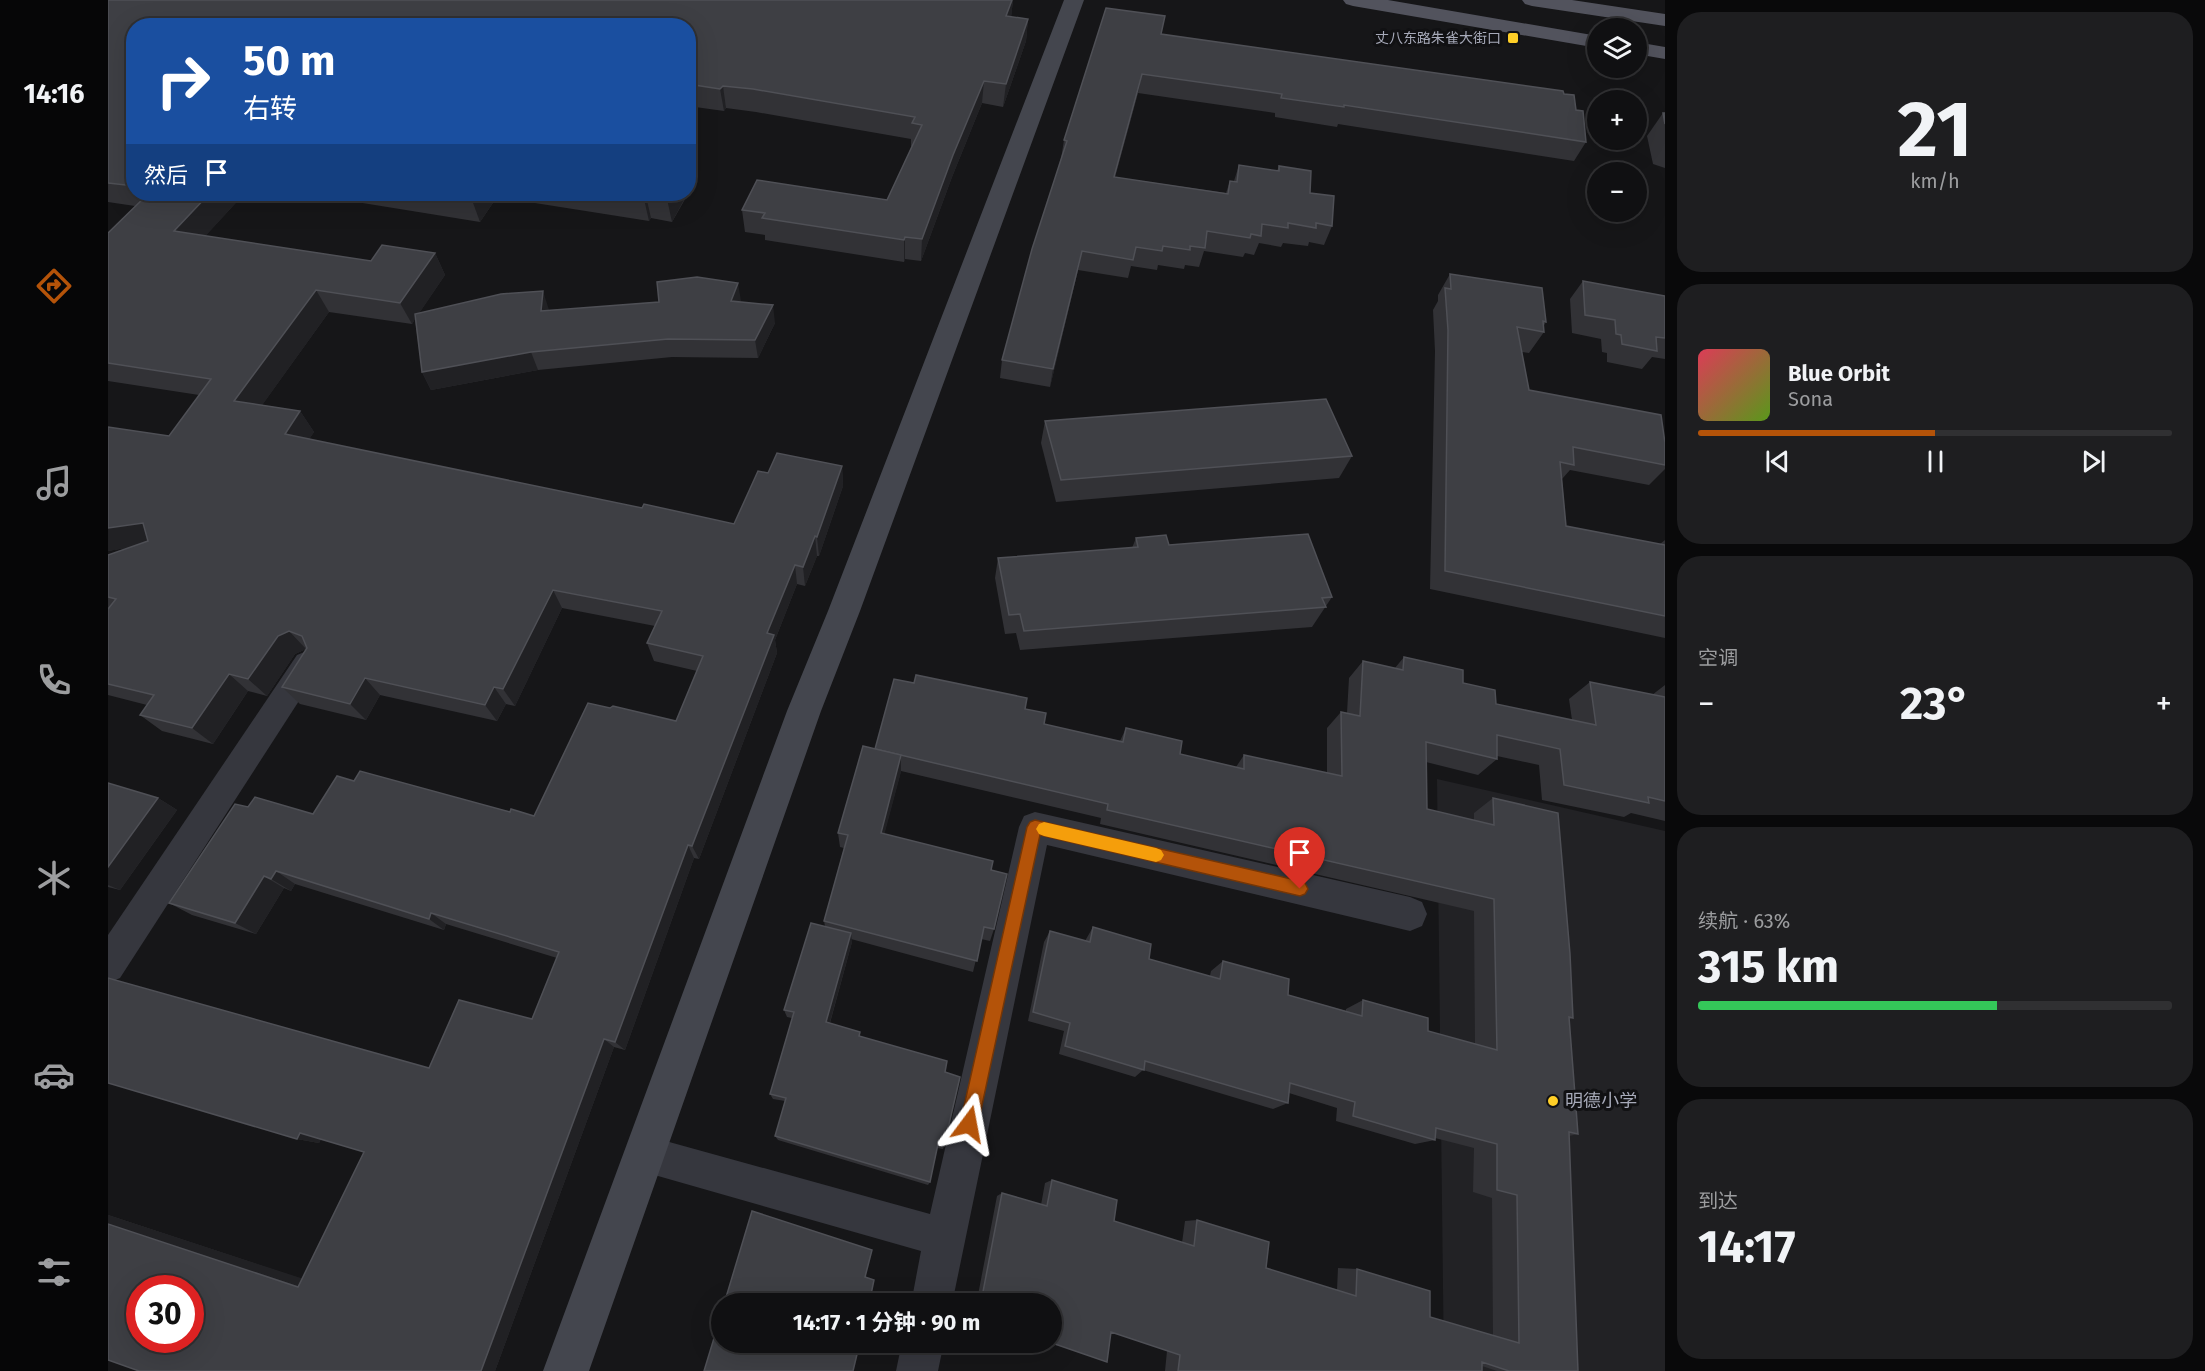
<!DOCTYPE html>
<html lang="zh">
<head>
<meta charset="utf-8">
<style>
  body { margin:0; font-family:"Fira Sans","Noto Sans SC",sans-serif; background:#1e1e20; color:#f1f3f6; height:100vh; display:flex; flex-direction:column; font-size:22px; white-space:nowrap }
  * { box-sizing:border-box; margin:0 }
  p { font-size:20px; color:#9c9d9f }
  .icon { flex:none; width:33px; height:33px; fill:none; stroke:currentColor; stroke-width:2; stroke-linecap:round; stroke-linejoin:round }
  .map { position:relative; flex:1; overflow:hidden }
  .sheet { display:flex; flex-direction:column; gap:12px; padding:12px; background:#09090a; width:540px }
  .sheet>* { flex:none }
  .guide { position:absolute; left:18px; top:18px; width:570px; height:183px; border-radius:24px; box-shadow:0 6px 24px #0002,0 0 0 2px #303032; background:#1a4fa0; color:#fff; overflow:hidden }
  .buttons { position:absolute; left:1479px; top:18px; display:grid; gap:12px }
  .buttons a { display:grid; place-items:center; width:60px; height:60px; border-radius:50%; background:#101012; box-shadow:0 6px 24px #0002,0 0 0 2px #303032; font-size:30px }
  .speed { position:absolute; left:18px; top:1275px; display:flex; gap:12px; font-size:30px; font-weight:700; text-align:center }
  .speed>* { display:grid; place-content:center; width:78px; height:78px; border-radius:50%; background:#101012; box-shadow:0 6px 24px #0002,0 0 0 2px #303032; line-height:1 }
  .speed .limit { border:9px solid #d22; background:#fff; color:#111 }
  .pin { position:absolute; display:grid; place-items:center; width:51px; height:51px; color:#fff; margin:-62px -26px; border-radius:50% 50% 50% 0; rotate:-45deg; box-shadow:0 0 6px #0007 }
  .pin .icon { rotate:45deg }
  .me { position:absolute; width:66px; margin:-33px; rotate:13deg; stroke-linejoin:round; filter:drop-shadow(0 0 4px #0008) }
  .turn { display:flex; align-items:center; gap:21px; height:126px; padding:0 18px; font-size:27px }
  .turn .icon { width:78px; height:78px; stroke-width:2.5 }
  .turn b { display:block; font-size:42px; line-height:51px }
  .then { display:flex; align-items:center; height:57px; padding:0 18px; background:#0003; gap:12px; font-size:22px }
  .big { font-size:45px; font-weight:700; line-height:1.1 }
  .sheet .tile { flex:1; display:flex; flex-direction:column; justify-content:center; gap:9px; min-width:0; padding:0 21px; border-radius:24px; background:#1e1e20 }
  .sheet .dial { align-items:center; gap:0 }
  .dial b { font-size:78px; line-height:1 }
  .song { display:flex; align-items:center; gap:18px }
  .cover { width:72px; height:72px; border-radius:9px; background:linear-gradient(135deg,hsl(350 70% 55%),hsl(90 70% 35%)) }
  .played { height:6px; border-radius:3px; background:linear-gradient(90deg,#b45309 50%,#303032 50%) }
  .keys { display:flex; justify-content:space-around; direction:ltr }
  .heat { display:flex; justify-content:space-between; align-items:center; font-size:33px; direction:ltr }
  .charge { height:9px; border-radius:4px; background:linear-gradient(90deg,#34c759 63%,#303032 0) }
  .trip { position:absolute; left:603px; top:1293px; width:351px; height:60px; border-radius:30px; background:#101012; box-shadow:0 6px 24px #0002,0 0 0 2px #303032; font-weight:700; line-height:60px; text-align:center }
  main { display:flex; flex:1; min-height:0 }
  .menu { display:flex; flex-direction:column; width:108px; justify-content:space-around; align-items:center; background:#060607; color:#9c9d9f }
  .menu .icon { width:42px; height:42px }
  .menu .on { color:#b45309 }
  .menu b { font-size:27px; color:#f1f3f6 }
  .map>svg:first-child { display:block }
</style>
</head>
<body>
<main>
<nav class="menu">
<b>14:16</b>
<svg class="icon on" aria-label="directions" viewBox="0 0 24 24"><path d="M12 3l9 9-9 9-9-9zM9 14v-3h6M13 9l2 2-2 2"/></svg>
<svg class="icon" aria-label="music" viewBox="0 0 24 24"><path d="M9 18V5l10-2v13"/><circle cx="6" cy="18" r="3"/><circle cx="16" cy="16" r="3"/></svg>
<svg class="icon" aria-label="phone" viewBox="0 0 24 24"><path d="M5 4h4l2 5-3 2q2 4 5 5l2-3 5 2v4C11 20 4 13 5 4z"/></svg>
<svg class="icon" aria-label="climate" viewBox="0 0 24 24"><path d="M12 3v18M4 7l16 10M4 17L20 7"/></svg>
<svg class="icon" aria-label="car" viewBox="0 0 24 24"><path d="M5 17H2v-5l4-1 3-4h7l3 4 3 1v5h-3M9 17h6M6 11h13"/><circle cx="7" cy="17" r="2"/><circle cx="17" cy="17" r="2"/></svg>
<svg class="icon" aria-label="filters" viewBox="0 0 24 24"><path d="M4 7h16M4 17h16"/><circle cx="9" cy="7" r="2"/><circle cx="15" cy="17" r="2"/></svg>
</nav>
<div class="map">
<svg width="1557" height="1371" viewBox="0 0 1557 1371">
  <rect width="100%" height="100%" fill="#161618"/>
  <path fill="#222225" d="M1329,779l228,52v540h-221z"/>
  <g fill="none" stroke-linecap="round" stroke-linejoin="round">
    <g fill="#36373e" fill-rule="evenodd">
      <path d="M199,651l10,4 5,9 -5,9 -197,305 -12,5v-48l189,-280z"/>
      <path d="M927,812l375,85 12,5 5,12 -5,12 -12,5 -363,-86 -95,459h-41l10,-53 -291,-83 -5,-14 5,-14 14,-5 286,79 89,-387 5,-11z"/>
      <path d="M794,1342h42l-6,29h-42z"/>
    </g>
    <path fill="#44464e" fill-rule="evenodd" d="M956,0h20l-224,611 -39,100 -232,660h-46l244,-660 41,-100z"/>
    <g fill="#52535d" fill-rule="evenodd">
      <path d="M1235,0h45l210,36v12l-245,-42 -7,-2z"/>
      <path d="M1414,0h50l93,14v12l-133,-20 -7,-2z"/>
      <path d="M1528,42l29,5v12l-29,-5z"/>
    </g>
  </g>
  <g fill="#323236">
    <path d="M0,0h905l-2,17 17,2 -2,22 -23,66 -21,-4 -30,74 -31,84 -16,-2 -1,3 -139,-22v-5l-20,-3 -3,-22 145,-10 25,-54h-1v-7l-155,-27 -30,-4 -2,3 -36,-5v-80h-554v168h110l-39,42 166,25 64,-8 10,22 -26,38 130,-3 192,-8 34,21 -17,35 -86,-1 -134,13 -107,20 -9,-18 -7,-53 -3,5 -83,-12 -67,93 38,6 14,21 -5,7 333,69 92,16 34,-51 74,-7 1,20 -24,70h-2l-12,30 -8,-2 -22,56 2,13 -78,206 -5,-1 -69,192 -11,-3 -119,324h-356l-31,-156 194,64 62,-127 -43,-13 -2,4 -22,-4 132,-71 103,-49 25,-61 -111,-34 -2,6 -149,-46 -4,7 -7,-3 -28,46 -64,-19 -23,-12 79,-96 65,7 41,-33 180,35 76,-108 66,13 21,-50 -43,-10 -7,-18 8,-17 -93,-18 -47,98 -9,-2 -9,17 -117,-26 -14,25 -66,-16 -18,-17 24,-38 -11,5 -28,42 -19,-5 -35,53 -51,-13 -22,-16 7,-10 -39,-10v-140l23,-8 -23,4v-124l61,9 30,-41 -91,-14v-148l27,-27 -27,-4z"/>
    <path d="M1054,34l402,60 12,16 10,32 -12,19 -236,-37 -1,3 -62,-10v-4l-137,-20 -23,84 111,16 4,-12h4l5,-16 38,6 2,-5 31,27 22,33 -8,19 -15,-3 -1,4 -25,-3 -2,4 -22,-4 -5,12 -9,-2 -2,4 -39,-6 -5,16 -14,-2 -1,4 -26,-4 -1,5 -26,-4 -3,12 -50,-8 -28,117 -50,-9 2,-18 59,-201 3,-19z"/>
    <path d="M1555,113h2v55l-12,-4 -6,-28z"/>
    <path d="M199,194h381l-16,28 -21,-4 -2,3 -152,-24 -17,25z"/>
    <path d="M1342,274l96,48 -3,5 1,5 -15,21 -7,-1 7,38 136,75v4l-16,16 -79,-15 -8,9 4,47 94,18 5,-4v98l-235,-49 5,-238 -2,-41 5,-9v-6z"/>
    <path d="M1475,281l82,15v63l-13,-2 -10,12 -35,-7v-9l-5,-1 -1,-13 -29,-6 -2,-34z"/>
    <path d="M937,421l307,35 -13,22 -283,24 -15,-59z"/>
    <path d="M1028,538l33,7 163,52 -20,30 -292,23 -4,-17 -11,1 -10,-56 3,-20 134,-10z"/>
    <path d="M1296,657l59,26 33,21 76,16 -3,-21 21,-17 62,13 13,-10v136l-34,-8 -7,4 -82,-17 -3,-35 -42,-9v3l-19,16 -52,-13 1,47 47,11v-7l19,-15 80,220 -4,1 9,115 -9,2 9,235h-81l-15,-5v5h-317l2,-20 -115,-47 -70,-7 -4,-2 19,-99 5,-3 39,12 4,-22 7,-3 62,41 68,22 3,-22 12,-1 69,48 71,22 1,-22 19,1 73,48 63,19 -1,-138 -19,-6 1,-44 -39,-10v2l-20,4 -79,-23 1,-13 -48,-15 -1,10 -15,6 -130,-39 -8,7 -76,-23 5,-23 -36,-10 16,-79 6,-11 35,10 8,-14 56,32 61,17 1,-5 12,-10 65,34 58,16v-2l17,-9 65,31 47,13 -1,-133 -374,-87 1,-6 -200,-47 -17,63 107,36 3,59 -4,12 -9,-2 -8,33 -122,-33 1,3 -22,81 115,49 -1,74 -1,3 -6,-1 -7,34 -2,3 -150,-45 -3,-4 10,-35 -12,-2 -3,-5 22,-76 -5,-1 -3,-7 41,-84 -1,-5 20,-73 -4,-1 -2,-14 37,-84 150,-40 19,15 76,17 6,-13 54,26 56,13 8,-12 83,18v-45l14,-16 6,1 2,-35 14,-17 32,7z"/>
    <path d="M0,783l50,15 19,12 -57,80 -12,-3z"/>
  </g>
  <g fill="#212124">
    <path d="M904,0h1l-2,18 -5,-2z"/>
    <path d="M920,19l-2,22 -23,66 3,-23z"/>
    <path d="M1034,74l-4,19 -28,103 4,-19z"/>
    <path d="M876,81l-2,22 -30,74 -31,84 1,-22 31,-84z"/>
    <path d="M615,86l3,22 -2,3 -4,-22z"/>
    <path d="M101,194h35l-55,60 -15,-23z"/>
    <path d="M368,194h20l1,3 -17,25 -8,-22z"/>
    <path d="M562,194h17l-15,28 -5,-23z"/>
    <path d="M538,196l5,22 -2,3 -5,-22z"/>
    <path d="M797,237v22l-1,3v-22z"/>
    <path d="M974,251l-4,19 -28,117 3,-18z"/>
    <path d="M327,253l10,22 -33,49 -12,-21z"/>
    <path d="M630,283l3,18h-10z"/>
    <path d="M208,290l13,22 -79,110 -16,-21z"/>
    <path d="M435,291l6,19 -8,1z"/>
    <path d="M665,305l2,18 -17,35 -3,-18z"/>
    <path d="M423,352l7,18 -107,20 -9,-18z"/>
    <path d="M192,411l14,21 -14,22 -15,-20z"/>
    <path d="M734,466l1,20 -24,70 -2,-19z"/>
    <path d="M35,523l20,19 -55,9v-23z"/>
    <path d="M707,536l2,20 -12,30 -2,-19z"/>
    <path d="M687,565l2,19 -22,56 2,13 -78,206 -7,-13 75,-213z"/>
    <path d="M445,590l9,18 -47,98 -12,-17z"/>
    <path d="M181,631l17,18 -11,5 -28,42 -19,-17 30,-43z"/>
    <path d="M121,674l19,17 -35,53 -21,-16z"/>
    <path d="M257,678l15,17 -14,25 -16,-16z"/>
    <path d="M386,687l12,17 -9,17 -12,-16z"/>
    <path d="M793,755v17l-20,75v-14z"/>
    <path d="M50,798l19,12 -57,80 -12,-5v-18z"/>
    <path d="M580,845l6,13 -69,192 -10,-8z"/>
    <path d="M168,871l19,13 -4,7 -20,-12z"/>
    <path d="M156,876l20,12 -28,46 -21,-11z"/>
    <path d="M323,913l15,11 -2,6 -15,-11z"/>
    <path d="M743,933l1,9 -24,87 -2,-7z"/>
    <path d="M496,1039l10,8 -119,324h-14z"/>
    <path d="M192,1133l22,4 -3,6 -22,-4z"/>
    <path d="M0,1215l214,70 -24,2 -190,-63z"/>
  </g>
  <g fill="#3e3f44" stroke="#4f5056" stroke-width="1.5" fill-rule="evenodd">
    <path d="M0,0h904l-6,16 22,3 -22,65 -22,-3 -31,74 -31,84 -17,-2 -1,3 -142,-22 3,-5 -23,-3 15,-30 130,20 35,-75 -10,-2 3,-6 -162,-28 -30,-3 -3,3 -32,-5v-58h-554v160l-26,-3z"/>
    <path d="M998,8l59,8 -4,18 402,57 1,3 10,1 2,15 7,1 3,31 -242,-37v2l-63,-9 1,-4 -140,-20 -28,103 114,17 2,-13 7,1 2,-17 40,6v-5l32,5 -1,22 24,3 -2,30 -16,-3v5l-28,-5v5l-26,-4 -1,12 -10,-2 -1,4 -43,-7 -2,17 -15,-2v4l-27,-4 -1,5 -26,-4 -3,13 -51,-9 -29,118 -51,-9 30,-111 35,-108 -3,-1z"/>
    <path d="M1555,113h2v11z"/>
    <path d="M40,194h61l-35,37 197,30 11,-16 53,8 -35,50 -84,-13 -82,111 66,10 -15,23 357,74 2,-4 90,20 24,-53 10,2 9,-20 65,13 -25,71 -2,-1 -12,31 -8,-2 -28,68 7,2 -82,211 -4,-1 -73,197 -11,-3 -123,332h-342l-31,-11v-136l190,63 66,-135 -64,-19 -3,6 -189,-56v-105l321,90 30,-68 73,19 27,-67 -128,-39 -2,6 -153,-48 -5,8 -7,-3 -29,47 -66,-20 66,-99 13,3 7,-10 58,17 24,-38 17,5 6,-10 150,41 1,-3 23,7 54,-113 22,5 3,-2 63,15 27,-65 -56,-13 15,-32 -109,-21 -50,99 -9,-2 -9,18 -120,-27 -15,26 -68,-17 25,-39 -5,-12 -13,-5 -11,5 -30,43 -19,-5 -37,54 -52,-13 14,-20 -46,-11v-75l8,-10 -8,-2v-42l40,-14 -5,-18 -35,5v-101l61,9 42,-57 -103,-16v-130zM32,1288h50v52h-50z"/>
    <path d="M326,194h42l-4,6z"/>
    <path d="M500,194h62l-3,5 -21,-3 -2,3z"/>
    <path d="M1342,274l92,14 4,34 -3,-1 1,11 -27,-5 12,63 132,25 4,28v22l-92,-18 1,18 -14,-3 6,64 99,19v71l-220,-45 3,-241 -3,-42 6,1z"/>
    <path d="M589,277l41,6 -7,18 42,4 -18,35 -87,-1 -137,13 -109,20 -7,-58 86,-20 42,-3 -2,20 118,-9 -2,-20z"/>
    <path d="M1475,281l82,15v42l-9,-1 1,14 -35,-7 -1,-9 -5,-1 -1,-14 -30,-5z"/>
    <path d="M1218,399l26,57 -291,24 -16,-59z"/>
    <path d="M1200,534l24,63 -10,1 4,9 -302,24 -4,-17 -11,1 -11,-57 140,-11 -2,-9 30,-3 3,10z"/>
    <path d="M1296,657l59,13v13l32,7 1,14 100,21 -6,-43 75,15v104l-17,-4 1,6 -85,-18 -4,-36 -63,-14v24l-71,-17 1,67 67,16 -1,-27 65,15 12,141 3,64 -4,-1 9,117 -9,-2 9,239h-69l-27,-9v9h-304l2,-16 -69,-23 -4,30 -58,-20h3v-38h-49l-21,-7 20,-104 45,13 5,-26 65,20 -3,21 80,25 3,-26 72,22 -3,26 90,28 1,-27 73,22v26l89,26 -2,-148 -20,-5v-46l-61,-16 -1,12 -82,-24 2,-14 -65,-19 -2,20 -143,-42 -1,9 -79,-24 5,-23 -37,-11 17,-81 40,11 3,-15 58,17 -2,15 71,20 3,-18 66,18 -1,16 74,21 1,-16 65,18v13l69,19 -3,-151 -387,-89 1,-6 -233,-55 19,-70 20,4 2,-8 111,23 -2,11 21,4 -2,11 79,18 3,-14 56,13 -2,13 64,15v-14l98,21 -1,-64 19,4 3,-55 40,9z"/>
    <path d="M755,746l38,9 -20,78 112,28 -2,9 16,4 -13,55 -10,-2 -7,34 -153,-40 24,-86 -10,-2z"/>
    <path d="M0,783l50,15 -50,69z"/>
    <path d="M703,923l40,10 -25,89 34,10 -1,4 88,25 -2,11 15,5 -16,69 -6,-2 -8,38 -155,-46 11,-38 -16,-4 24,-82 -10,-2z"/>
    <path d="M644,1211l120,39 -7,27 9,3 -5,24h-145z"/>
    <path d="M614,1312v30h138l-7,29h-149z"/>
  </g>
  <path fill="#b45309" stroke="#753606" stroke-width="1.5" d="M927,820l265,61 5,2 3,6 -3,5 -5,2 -260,-61 -62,289 -3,6 -6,3 -6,-3 -3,-6 67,-297 3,-5z"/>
  <path fill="#f59e0b" d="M936,822l112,26 5,2 3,5 -3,5 -5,2 -112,-26 -5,-2 -3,-5 3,-5z"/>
  <g fill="#ffcf27" stroke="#111113" stroke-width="2">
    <rect x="1399" y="32" width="12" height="12" rx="3"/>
    <circle cx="1445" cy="1101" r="6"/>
  </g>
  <g text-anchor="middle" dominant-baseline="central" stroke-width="6" stroke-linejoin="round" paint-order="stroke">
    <g font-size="14" fill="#a7aab9" stroke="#111113" text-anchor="end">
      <text x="1393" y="38">丈八东路朱雀大街口</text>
    </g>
    <g font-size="18" fill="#a7aab9" stroke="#111113" text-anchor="start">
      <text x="1457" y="1101">明德小学</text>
    </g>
  </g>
</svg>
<div class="buttons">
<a><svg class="icon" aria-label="layers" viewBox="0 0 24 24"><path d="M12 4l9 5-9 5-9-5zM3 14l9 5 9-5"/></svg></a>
<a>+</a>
<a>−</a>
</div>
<div class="speed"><div class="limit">30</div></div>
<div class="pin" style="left:1192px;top:889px;background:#d93025"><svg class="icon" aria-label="arrive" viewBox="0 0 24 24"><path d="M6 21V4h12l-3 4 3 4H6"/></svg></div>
<svg class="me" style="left:861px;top:1124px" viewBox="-20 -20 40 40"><path d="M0-17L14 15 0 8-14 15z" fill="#b45309" stroke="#fff" stroke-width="4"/></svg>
<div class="trip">14:17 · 1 分钟 · 90 m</div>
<div class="guide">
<div class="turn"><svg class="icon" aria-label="right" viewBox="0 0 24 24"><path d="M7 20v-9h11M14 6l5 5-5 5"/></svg><div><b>50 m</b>右转</div></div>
<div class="then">然后<svg class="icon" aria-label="arrive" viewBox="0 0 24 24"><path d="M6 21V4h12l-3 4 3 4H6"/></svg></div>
</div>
</div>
<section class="sheet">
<div class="tile dial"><b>21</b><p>km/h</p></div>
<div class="tile">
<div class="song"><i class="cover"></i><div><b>Blue Orbit</b><p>Sona</p></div></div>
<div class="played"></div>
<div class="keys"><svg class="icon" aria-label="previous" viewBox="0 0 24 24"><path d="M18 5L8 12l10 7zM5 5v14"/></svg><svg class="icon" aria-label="pause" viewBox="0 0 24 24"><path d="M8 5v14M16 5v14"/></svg><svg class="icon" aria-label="next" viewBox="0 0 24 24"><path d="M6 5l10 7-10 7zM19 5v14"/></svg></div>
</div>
<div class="tile"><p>空调</p>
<div class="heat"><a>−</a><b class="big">23°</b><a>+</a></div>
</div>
<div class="tile"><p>续航 · 63%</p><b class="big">315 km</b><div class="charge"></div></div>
<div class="tile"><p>到达</p><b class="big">14:17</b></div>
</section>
</main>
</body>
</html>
